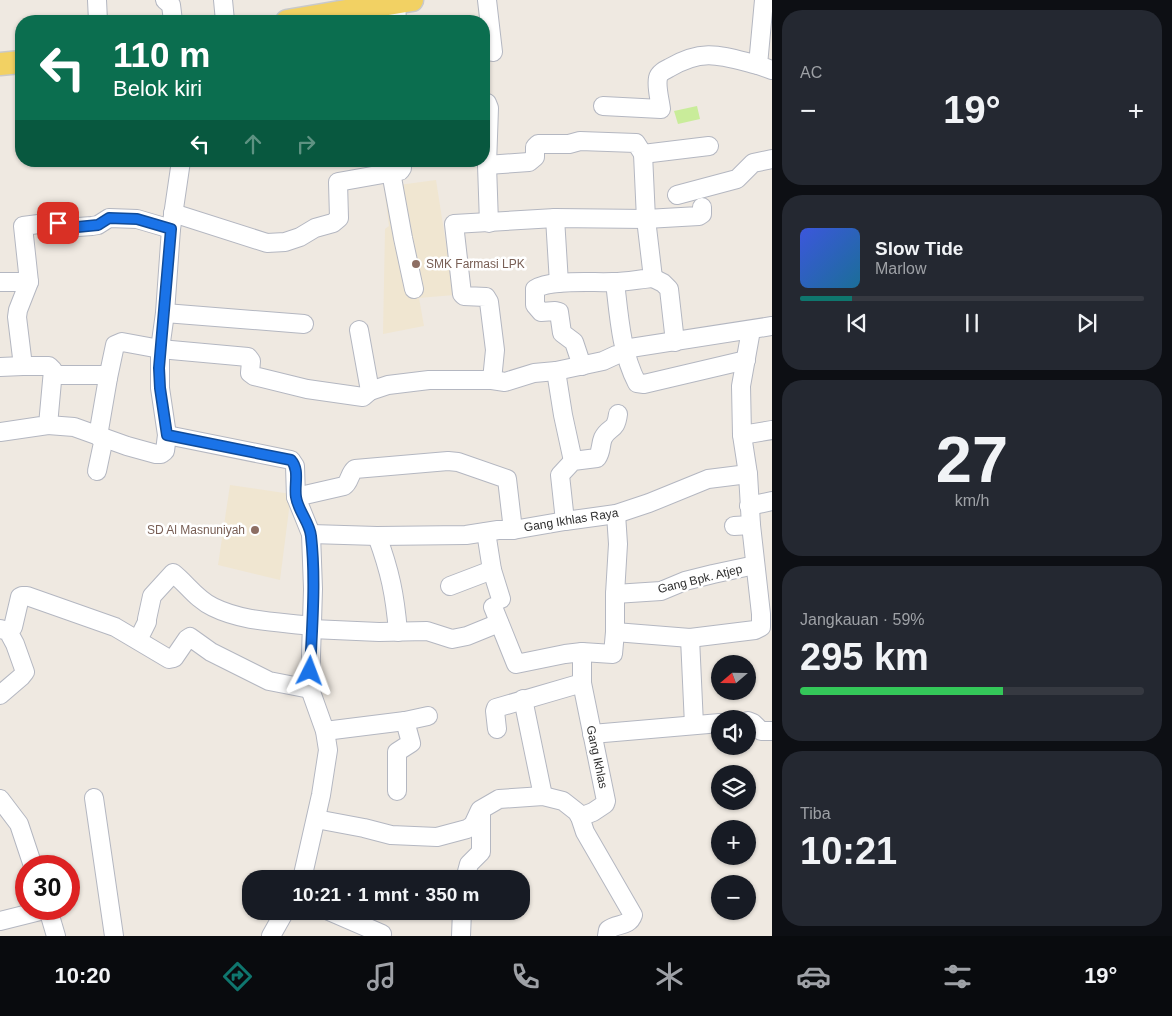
<!DOCTYPE html>
<html lang="id">
<head>
<meta charset="utf-8">
<style>
  body { margin:0; font-family:Helvetica,sans-serif; background:#242831; color:#f1f3f6; height:100vh; display:flex; flex-direction:column; font-size:19px; white-space:nowrap }
  * { box-sizing:border-box; margin:0 }
  p { font-size:16px; color:#9ea1a6 }
  .icon { flex:none; width:28px; height:28px; fill:none; stroke:currentColor; stroke-width:2; stroke-linecap:round; stroke-linejoin:round }
  .map { position:relative; flex:1; overflow:hidden }
  .side { display:flex; flex-direction:column; gap:10px; padding:10px; background:#0d0f14; width:400px }
  .side>* { flex:none }
  .hud { position:absolute; left:15px; top:15px; width:475px; height:152px; border-radius:20px; box-shadow:0 1px 4px #0004; background:#0b6e4f; color:#fff; overflow:hidden }
  .needle { width:32px; rotate:250deg }
  .controls { position:absolute; left:711px; top:655px; display:grid; gap:10px }
  .controls a { display:grid; place-items:center; width:45px; height:45px; border-radius:50%; background:#171b24; box-shadow:0 1px 4px #0004; font-size:25px }
  .speed { position:absolute; left:15px; top:855px; display:flex; gap:10px; font-size:25px; font-weight:700; text-align:center }
  .speed>* { display:grid; place-content:center; width:65px; height:65px; border-radius:50%; background:#171b24; box-shadow:0 1px 4px #0004; line-height:1 }
  .speed .limit { border:8px solid #d22; background:#fff; color:#111 }
  .pin { position:absolute; display:grid; place-items:center; width:42px; height:42px; color:#fff; margin:-21px; border-radius:10px; box-shadow:0 2px 8px #0006 }
  .me { position:absolute; width:55px; margin:-28px; rotate:3deg; stroke-linejoin:round; filter:drop-shadow(0 0 4px #0008) }
  .turn { display:flex; align-items:center; gap:18px; height:105px; padding:0 15px; font-size:22px }
  .turn .icon { width:65px; height:65px; stroke-width:2.5 }
  .turn b { display:block; font-size:35px; line-height:42px }
  .lanes { display:flex; align-items:center; height:48px; padding:0 15px; background:#0003; justify-content:center; gap:25px; direction:ltr }
  .lanes .off { opacity:.35 }
  .big { font-size:38px; font-weight:800; line-height:1.1 }
  .side .tile { flex:1; display:flex; flex-direction:column; justify-content:center; gap:8px; min-width:0; padding:0 18px; border-radius:20px; background:#242831 }
  .side .dial { align-items:center; gap:0 }
  .dial b { font-size:65px; line-height:1 }
  .song { display:flex; align-items:center; gap:15px }
  .cover { width:60px; height:60px; border-radius:8px; background:linear-gradient(135deg,hsl(230 70% 55%),hsl(200 70% 35%)) }
  .played { height:5px; border-radius:2px; background:linear-gradient(90deg,#0f766e 15%,#363941 15%) }
  .keys { display:flex; justify-content:space-around; direction:ltr }
  .heat { display:flex; justify-content:space-between; align-items:center; font-size:28px; direction:ltr }
  .charge { height:8px; border-radius:4px; background:linear-gradient(90deg,#34c759 59%,#363941 0) }
  .trip { position:absolute; left:242px; top:870px; width:288px; height:50px; border-radius:20px; background:#171b24; box-shadow:0 1px 4px #0004; font-weight:800; line-height:50px; text-align:center }
  .dock { display:flex; height:80px; justify-content:space-around; align-items:center; background:#090b0e; color:#9ea1a6 }
  .dock .icon { width:35px; height:35px }
  .dock .selected { color:#0f766e }
  .dock b { font-size:22px; color:#f1f3f6 }
  main { display:flex; flex:1; min-height:0 }
  .map>svg:first-child { display:block }
</style>
</head>
<body>
<main>
<div class="map">
<svg width="772" height="936" viewBox="0 0 772 936">
  <rect width="100%" height="100%" fill="#efe9e1"/>
  <g fill="#f0e6d1">
    <path d="M436,180l18,115 -35,3 5,28 -41,8 2,-105 4,-3 -5,-39z"/>
    <path d="M230,485l61,9 -11,86 -62,-15z"/>
  </g>
  <path fill="#c9ec9a" d="M697,106l3,13 -22,5 -4,-13z"/>
  <g fill="none" stroke-linecap="round" stroke-linejoin="round">
    <g stroke="#b4b7c1" stroke-width="20">
      <g id="minor">
        <path d="M97,0l1,21"/>
        <path d="M165,0l6,5 2,16"/>
        <path d="M223,0l2,21"/>
        <path d="M487,0l6,52"/>
        <path d="M764,0l-6,65 14,5"/>
        <path d="M396,3l1,18"/>
        <path d="M484,102l3,1 2,5 -2,57 2,58"/>
        <path d="M603,106l58,3c-1,-9 -5,-22 -3,-31 1,-5 7,-8 11,-10 35,-21 53,-12 89,-3"/>
        <path d="M487,165l42,-3 6,-5v-10l3,-3h31l11,-3 56,2 7,11 66,-8"/>
        <path d="M391,172l12,66 11,51"/>
        <path d="M677,195l60,-16 16,-16 19,-4"/>
        <path d="M173,213l94,30 18,-1 15,-5 15,-9 18,-5 6,-5 -1,-36 62,-11 2,-3 -1,-7"/>
        <path d="M555,218l4,65"/>
        <path d="M653,278l10,5 6,6 6,53"/>
        <path d="M0,282h29"/>
        <path d="M615,282c4,34 6,70 22,101l7,1 102,-24"/>
        <path d="M165,313l139,11"/>
        <path d="M624,349l148,-23"/>
        <path d="M582,366l-8,-24 -12,-9 -3,-21 -4,-1 -14,1 -6,-7v-16c15,-10 59,-6 78,-7 13,0 27,-3 40,-4l-7,-59 -3,-65"/>
        <path d="M0,367l23,-1"/>
        <path d="M53,375h52l3,3 -10,58"/>
        <path d="M108,378l7,-33 7,-3 38,7 88,8 3,4 -1,12 4,3 53,13 56,8 7,-6 -11,-61"/>
        <path d="M492,380l3,-30 -6,-48 -3,-5 -22,-1 -2,-2 -8,-70 101,-6 91,1 53,-3 3,-2v-7"/>
        <path d="M370,391l18,-6 41,-5h63l13,2 29,-9 22,-2"/>
        <path d="M48,425l26,2 53,19 29,8h5l4,-3 2,-16 -7,-47v-39l5,-36 6,-84 10,-68"/>
        <path d="M0,432l48,-7 5,-55 -4,-4h-26l-6,-49 1,-7 11,-28 -6,-56 31,-4 10,6 28,-2 6,-1 11,-7 28,1 34,10"/>
        <path d="M167,435l124,25 4,6 1,31 15,37 2,55 -3,100 15,42 3,19 -7,45 -19,84"/>
        <path d="M742,435l30,-5"/>
        <path d="M573,461l-10,-46 -7,-44 47,-10 13,-6"/>
        <path d="M97,471l7,-33"/>
        <path d="M296,497l48,-11c6,-4 5,-12 11,-17l93,-8 10,1 49,17 6,51"/>
        <path d="M749,506l23,-5"/>
        <path d="M565,521l-5,-46 13,-14 24,-3c5,-7 3,-13 6,-20 6,-12 13,-6 15,-24"/>
        <path d="M734,526l17,-1"/>
        <path d="M486,532l6,38 9,29"/>
        <path d="M311,534l66,2 89,-1 32,-5h15l52,-9 51,-7 33,-11 59,-24 40,-5"/>
        <path d="M377,536c13,35 18,59 21,96"/>
        <path d="M450,586l42,-16"/>
        <path d="M615,594l46,-3 24,-10 28,-7 42,-9"/>
        <path d="M493,607l23,57 49,-10 17,-2 31,2 2,-22v-38l3,-50 -2,-30"/>
        <path d="M0,629l8,2 7,13 10,28 -4,5 -21,18"/>
        <path d="M312,629l67,3 48,-1 25,8 15,-3 32,-13"/>
        <path d="M8,631l5,-4 7,-30 2,-1h5l88,31 54,32 5,-1 13,-19 3,-2 21,15 58,29 41,8"/>
        <path d="M615,632l75,6 65,-8 6,-3v-13l-10,-89 -3,-51 -6,-39 -1,-49 10,-56"/>
        <path d="M690,638l4,87"/>
        <path d="M138,640l9,-18v-3l5,-23 21,-23c13,10 24,27 40,34 30,15 67,15 99,19"/>
        <path d="M523,699l20,97"/>
        <path d="M748,721l5,2 8,8h11"/>
        <path d="M497,729l-2,-18 1,-3 86,-25"/>
        <path d="M325,731l80,-10 23,-5"/>
        <path d="M592,734l128,-11"/>
        <path d="M397,791v-39l14,-9 -6,-22"/>
        <path d="M94,798l20,138"/>
        <path d="M0,799l19,25 14,42"/>
        <path d="M580,817l13,-5 12,-8 1,-3 -24,-118v-31"/>
        <path d="M316,819l48,9 27,7 46,2 30,-8 6,-4 7,-15 19,-11 44,-3 20,5 14,11 3,5 5,15 48,83c-4,12 -16,8 -25,15l-1,6"/>
        <path d="M465,879l4,-15 12,-12v-41"/>
        <path d="M48,909l8,27"/>
        <path d="M329,911l53,23"/>
        <path d="M0,921l48,-12"/>
        <path d="M271,936l14,-25"/>
        <path d="M461,936l1,-25"/>
      </g>
    </g>
    <g stroke="#c9c9c9" stroke-width="25">
      <g id="major">
        <path d="M287,21l125,-21"/>
        <path d="M0,64l21,-2"/>
      </g>
    </g>
    <use href="#minor" stroke="#fff" stroke-width="18"/>
    <use href="#major" stroke="#f2d163" stroke-width="22"/>
  </g>
  <g fill="none" stroke-linecap="round" stroke-linejoin="round">
    <g stroke="#114b97" stroke-width="12">
      <path id="route" d="M58,223l6,5h3l31,-3 11,-7 28,1 34,10 -12,139 1,20 7,47 124,25c9,10 3,25 5,37 2,14 14,26 15,39 5,44 1,91 -1,135"/>
    </g>
    <use href="#route" stroke="#1a73e8" stroke-width="9"/>
  </g>
  <g fill="#8d6e63" stroke="#fff" stroke-width="2">
    <circle cx="416" cy="264" r="5"/>
    <circle cx="255" cy="530" r="5"/>
  </g>
  <g text-anchor="middle" dominant-baseline="central" stroke-width="5" stroke-linejoin="round" paint-order="stroke">
    <g font-size="12" fill="#785e54" stroke="#fff" text-anchor="start">
      <text x="426" y="264">SMK Farmasi LPK</text>
      <text x="245" y="530" text-anchor="end">SD Al Masnuniyah</text>
    </g>
    <g font-size="12" fill="#2e2e2e" stroke="#fff">
      <text transform="translate(571 520) rotate(-9)">Gang Ikhlas Raya</text>
      <text transform="translate(700 579) rotate(-14)">Gang Bpk. Atjep</text>
      <text transform="translate(597 757) rotate(78)">Gang Ikhlas</text>
    </g>
  </g>
</svg>
<div class="controls">
<a><svg class="needle" viewBox="-14 -14 28 28"><path d="M0-13l5 13h-10z" fill="#e53935"/><path d="M0 13l5-13h-10z" fill="#9ea1a6"/></svg></a>
<a><svg class="icon" aria-label="sound" viewBox="0 0 24 24"><path d="M4 9h4l5-4v14l-5-4H4zM17 9q2 3 0 6"/></svg></a>
<a><svg class="icon" aria-label="layers" viewBox="0 0 24 24"><path d="M12 4l9 5-9 5-9-5zM3 14l9 5 9-5"/></svg></a>
<a>+</a>
<a>−</a>
</div>
<div class="speed"><div class="limit">30</div></div>
<div class="pin" style="left:58px;top:223px;background:#d93025"><svg class="icon" aria-label="arrive" viewBox="0 0 24 24"><path d="M6 21V4h12l-3 4 3 4H6"/></svg></div>
<svg class="me" style="left:310px;top:671px" viewBox="-20 -20 40 40"><path d="M0-17L14 15 0 8-14 15z" fill="#1a73e8" stroke="#fff" stroke-width="4"/></svg>
<div class="trip">10:21 · 1 mnt · 350 m</div>
<div class="hud">
<div class="turn"><svg class="icon" aria-label="left" viewBox="0 0 24 24"><path d="M17 20v-9H6M10 6l-5 5 5 5"/></svg><div><b>110 m</b>Belok kiri</div></div>
<div class="lanes"><svg class="icon" aria-label="left" viewBox="0 0 24 24"><path d="M17 20v-9H6M10 6l-5 5 5 5"/></svg><svg class="icon off" aria-label="ahead" viewBox="0 0 24 24"><path d="M12 20V5M6 11l6-6 6 6"/></svg><svg class="icon off" aria-label="right" viewBox="0 0 24 24"><path d="M7 20v-9h11M14 6l5 5-5 5"/></svg></div>
</div>
</div>
<section class="side">
<div class="tile"><p>AC</p>
<div class="heat"><a>−</a><b class="big">19°</b><a>+</a></div>
</div>
<div class="tile">
<div class="song"><i class="cover"></i><div><b>Slow Tide</b><p>Marlow</p></div></div>
<div class="played"></div>
<div class="keys"><svg class="icon" aria-label="previous" viewBox="0 0 24 24"><path d="M18 5L8 12l10 7zM5 5v14"/></svg><svg class="icon" aria-label="pause" viewBox="0 0 24 24"><path d="M8 5v14M16 5v14"/></svg><svg class="icon" aria-label="next" viewBox="0 0 24 24"><path d="M6 5l10 7-10 7zM19 5v14"/></svg></div>
</div>
<div class="tile dial"><b>27</b><p>km/h</p></div>
<div class="tile"><p>Jangkauan · 59%</p><b class="big">295 km</b><div class="charge"></div></div>
<div class="tile"><p>Tiba</p><b class="big">10:21</b></div>
</section>
</main>
<nav class="dock">
<b>10:20</b>
<svg class="icon selected" aria-label="directions" viewBox="0 0 24 24"><path d="M12 3l9 9-9 9-9-9zM9 14v-3h6M13 9l2 2-2 2"/></svg>
<svg class="icon" aria-label="music" viewBox="0 0 24 24"><path d="M9 18V5l10-2v13"/><circle cx="6" cy="18" r="3"/><circle cx="16" cy="16" r="3"/></svg>
<svg class="icon" aria-label="phone" viewBox="0 0 24 24"><path d="M5 4h4l2 5-3 2q2 4 5 5l2-3 5 2v4C11 20 4 13 5 4z"/></svg>
<svg class="icon" aria-label="climate" viewBox="0 0 24 24"><path d="M12 3v18M4 7l16 10M4 17L20 7"/></svg>
<svg class="icon" aria-label="car" viewBox="0 0 24 24"><path d="M5 17H2v-5l4-1 3-4h7l3 4 3 1v5h-3M9 17h6M6 11h13"/><circle cx="7" cy="17" r="2"/><circle cx="17" cy="17" r="2"/></svg>
<svg class="icon" aria-label="filters" viewBox="0 0 24 24"><path d="M4 7h16M4 17h16"/><circle cx="9" cy="7" r="2"/><circle cx="15" cy="17" r="2"/></svg>
<b>19°</b>
</nav>
</body>
</html>
